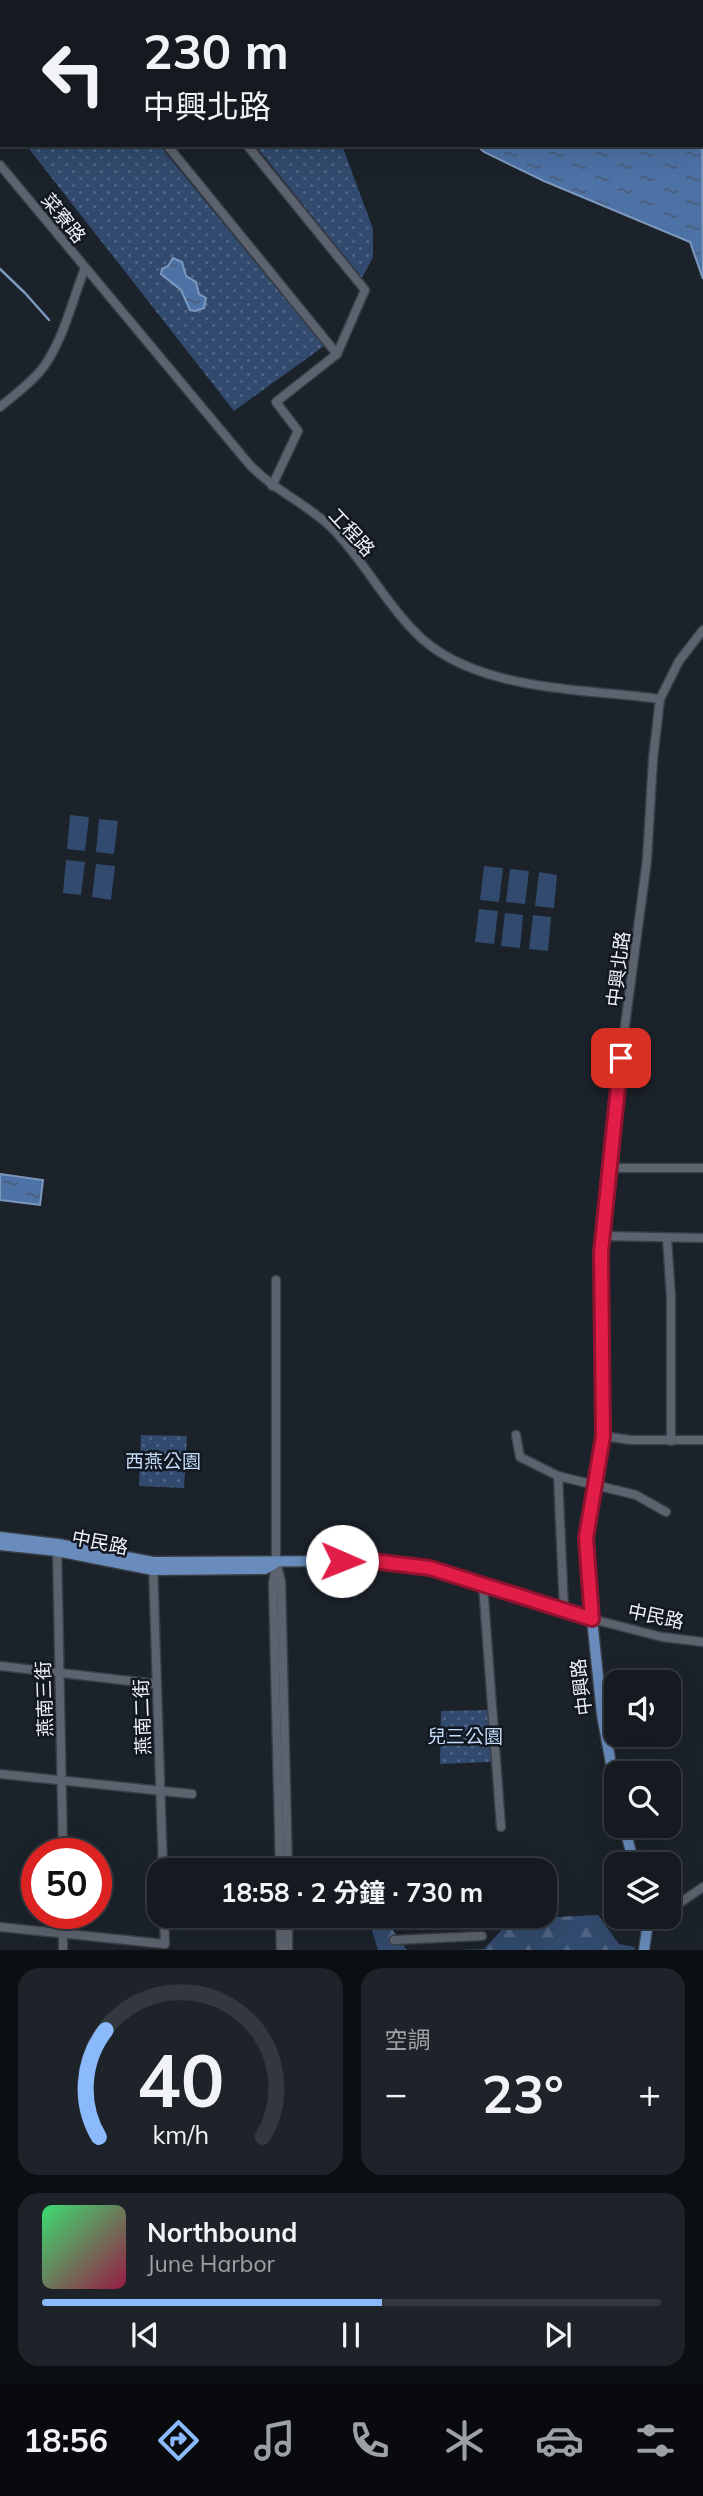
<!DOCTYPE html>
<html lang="zh-TW">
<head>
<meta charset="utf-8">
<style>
  body { margin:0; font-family:Mulish,"Noto Sans TC",sans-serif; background:#1d2329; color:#f1f3f6; height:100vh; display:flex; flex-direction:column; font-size:26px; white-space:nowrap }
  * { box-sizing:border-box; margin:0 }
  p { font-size:23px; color:#9da1a5 }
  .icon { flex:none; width:38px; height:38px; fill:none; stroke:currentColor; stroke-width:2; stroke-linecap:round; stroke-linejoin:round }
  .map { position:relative; height:1950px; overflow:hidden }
  .side { display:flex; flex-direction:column; gap:18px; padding:18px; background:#0b0e12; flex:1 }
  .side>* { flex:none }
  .banner { position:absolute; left:0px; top:0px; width:704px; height:147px; box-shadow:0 7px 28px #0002,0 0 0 2px #33383e; background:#141a20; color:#f1f3f6; overflow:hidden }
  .fabs { position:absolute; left:604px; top:1670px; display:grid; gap:14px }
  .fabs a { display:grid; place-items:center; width:77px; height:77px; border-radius:14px; background:#141a20; box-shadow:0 7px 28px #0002,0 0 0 2px #33383e; font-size:35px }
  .speed { position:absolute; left:21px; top:1838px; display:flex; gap:14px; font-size:35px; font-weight:700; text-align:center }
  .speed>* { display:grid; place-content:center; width:91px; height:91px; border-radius:50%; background:#141a20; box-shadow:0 7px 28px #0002,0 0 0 2px #33383e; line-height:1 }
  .speed .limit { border:10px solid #d22; background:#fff; color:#111 }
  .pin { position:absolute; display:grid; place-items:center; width:60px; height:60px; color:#fff; margin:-30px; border-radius:14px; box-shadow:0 4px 10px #0006 }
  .me { position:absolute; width:77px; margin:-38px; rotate:91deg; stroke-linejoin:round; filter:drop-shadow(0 0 5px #0008) }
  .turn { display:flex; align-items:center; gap:24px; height:147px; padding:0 28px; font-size:32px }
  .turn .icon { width:91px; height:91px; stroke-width:2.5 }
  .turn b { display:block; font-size:49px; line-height:60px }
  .big { font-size:52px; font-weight:700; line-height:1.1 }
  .side .widget { flex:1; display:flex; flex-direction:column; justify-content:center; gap:10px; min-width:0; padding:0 24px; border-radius:21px; background:#1d2329 }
  .side .dial { align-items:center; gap:0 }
  .dial svg { height:182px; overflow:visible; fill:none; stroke:#33383e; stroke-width:7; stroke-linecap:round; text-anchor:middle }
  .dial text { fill:#f1f3f6; stroke:none }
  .song { display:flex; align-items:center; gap:21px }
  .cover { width:84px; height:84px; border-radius:10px; background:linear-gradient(135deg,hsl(140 70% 55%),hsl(340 70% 35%)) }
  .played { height:7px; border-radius:4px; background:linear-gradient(90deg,#8abafc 55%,#33383e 55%) }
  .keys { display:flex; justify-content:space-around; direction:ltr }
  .heat { display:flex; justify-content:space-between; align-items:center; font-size:38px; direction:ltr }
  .side .tiles { flex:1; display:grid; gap:18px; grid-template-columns:1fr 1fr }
  .widget:last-child { grid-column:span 2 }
  .trip { position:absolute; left:147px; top:1858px; width:410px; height:70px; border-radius:21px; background:#141a20; box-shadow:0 7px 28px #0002,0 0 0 2px #33383e; font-weight:700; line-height:70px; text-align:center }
  .tab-bar { display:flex; height:112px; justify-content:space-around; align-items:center; background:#080a0d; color:#9da1a5 }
  .tab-bar .icon { width:49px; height:49px }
  .tab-bar .current { color:#8abafc }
  .tab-bar b { font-size:32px; color:#f1f3f6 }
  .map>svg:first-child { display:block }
</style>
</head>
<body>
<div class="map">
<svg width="703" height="1950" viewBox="0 0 703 1950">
  <defs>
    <pattern id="forest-firs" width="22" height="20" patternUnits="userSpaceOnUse" patternTransform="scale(1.75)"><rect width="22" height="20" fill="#324a6d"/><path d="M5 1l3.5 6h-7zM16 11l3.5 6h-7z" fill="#506583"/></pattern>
    <pattern id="park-dots" width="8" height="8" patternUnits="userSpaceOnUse" patternTransform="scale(1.75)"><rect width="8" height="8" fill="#324a6d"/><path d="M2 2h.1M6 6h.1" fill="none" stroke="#506583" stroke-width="1.8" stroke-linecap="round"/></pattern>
    <pattern id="water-ripples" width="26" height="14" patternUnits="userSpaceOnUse" patternTransform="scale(1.75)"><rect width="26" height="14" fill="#4d72a6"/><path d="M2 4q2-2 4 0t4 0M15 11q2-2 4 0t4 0" fill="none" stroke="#4a5d78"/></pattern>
  </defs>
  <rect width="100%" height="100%" fill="#1b222a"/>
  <g fill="url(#forest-firs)">
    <path d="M598,1915l21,29 16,3v3h-176l25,-1 28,-30z"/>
    <path d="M379,1928l13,1 15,21h-29l-6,-20z"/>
  </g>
  <g fill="url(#park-dots)">
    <path d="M26,145h133l165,201 -90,65z"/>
    <path d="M255,145h87l31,84v28l-11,21z"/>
    <path d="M141,1435l46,1 -3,52 -45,-2z"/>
    <path d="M488,1710l4,52 -52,2 1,-53z"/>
  </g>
  <g fill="#324a6d">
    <path d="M70,815l19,2 -4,34 -18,-2z"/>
    <path d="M99,819l19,2 -4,33 -18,-2z"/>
    <path d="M66,860l19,2 -4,33 -18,-2z"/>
    <path d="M96,864l19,2 -4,34 -19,-3z"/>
    <path d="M484,866l19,2 -4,34 -19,-2z"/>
    <path d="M510,869l19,2 -4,33 -19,-2z"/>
    <path d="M539,872l18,3 -3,33 -19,-2z"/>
    <path d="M479,909l19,2 -4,33 -19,-2z"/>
    <path d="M505,913l18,2 -3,33 -19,-2z"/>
    <path d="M533,915l18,2 -3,34 -19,-2z"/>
  </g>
  <g fill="url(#water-ripples)" stroke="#7d98be" stroke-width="2">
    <path d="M702,120l1,159 -13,-37 -146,-61 -60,-29 -8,-7h226z"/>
    <path d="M173,258l9,4 4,14 10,6 3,12 7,4 -2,10 -9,3 -5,-1 -9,-20 -20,-16 1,-5 6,-3z"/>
    <path d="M0,1174l43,6 -3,25 -40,-5z"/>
  </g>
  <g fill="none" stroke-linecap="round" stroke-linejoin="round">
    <path stroke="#7d98be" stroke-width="2.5" d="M0,269l25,24 24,27"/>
    <g stroke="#393e45" stroke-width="11">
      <g id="minor">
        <path d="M167,145l170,209"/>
        <path d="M247,145l118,145 -28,64 -61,48 22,29 -26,55"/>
        <path d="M0,165l249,299c24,26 59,40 84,65 30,31 50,70 80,101 57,62 169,58 247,69"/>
        <path d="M0,407c15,-13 33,-25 45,-42 20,-30 27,-64 40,-97"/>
        <path d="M703,630l-24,31 -19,38 -7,60 -6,101 -29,218 -17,174 2,184 -17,102 6,81 70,18 41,5"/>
        <path d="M609,1168h94"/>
        <path d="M603,1236l100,2"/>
        <path d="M667,1238l4,59v144"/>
        <path d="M276,1280v283l-3,21 7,287"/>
        <path d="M516,1435l4,22 38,19 78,19 30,17"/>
        <path d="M603,1436l28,4h72"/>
        <path d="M558,1476l6,134"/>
        <path d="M57,1547l6,306"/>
        <path d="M153,1565l10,306"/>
        <path d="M277,1566l4,15 7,290"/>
        <path d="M483,1585l18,242"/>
        <path d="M0,1666l157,18"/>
        <path d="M0,1774l192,20"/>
        <path d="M668,1911l35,-24"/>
        <path d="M63,1913v37"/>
        <path d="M280,1916l1,34"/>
        <path d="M288,1916v34"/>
        <path d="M647,1921l6,1 8,-6"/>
        <path d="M0,1927l165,17 -1,-28"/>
        <path d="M394,1940l88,-4"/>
      </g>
    </g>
    <g stroke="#393e45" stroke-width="13">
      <g id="major">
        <path d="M0,1537l58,7 95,18 211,-1 66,7 162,51 10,96 14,76"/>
        <path d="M0,1545l57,6 96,19 112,-1 10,-6"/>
        <path d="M624,1825l10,39"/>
        <path d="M644,1950l3,-21 -1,-13"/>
      </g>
    </g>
    <use href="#minor" stroke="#5c636e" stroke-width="8"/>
    <use href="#major" stroke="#698cbd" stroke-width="10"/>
  </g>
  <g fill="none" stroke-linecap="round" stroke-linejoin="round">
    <g stroke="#92132f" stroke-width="18">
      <path id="route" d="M342,1561l22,-1 66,8 162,51 -6,-81 17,-102 -2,-184 20,-194"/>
    </g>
    <use href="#route" stroke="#e11d48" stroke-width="12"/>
  </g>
  <g text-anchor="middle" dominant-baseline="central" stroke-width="5" stroke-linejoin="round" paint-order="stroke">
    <g font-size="19" fill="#edf1f7" stroke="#121821">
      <text transform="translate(64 218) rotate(51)">菜寮路</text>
      <text transform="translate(352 532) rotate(47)">工程路</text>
      <text transform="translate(618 969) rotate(-83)">中興北路</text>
      <text transform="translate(100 1542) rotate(11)">中民路</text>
      <text transform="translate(656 1616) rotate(12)">中民路</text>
      <text transform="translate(581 1687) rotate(-97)">中興路</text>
      <text transform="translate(44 1699) rotate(-92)">燕南三街</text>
      <text transform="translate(142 1717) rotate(-92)">燕南二街</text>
    </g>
    <g font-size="19" fill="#c5dbfa" stroke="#121821">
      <text x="163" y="1461">西燕公園</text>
      <text x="465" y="1736">兒三公園</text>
    </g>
  </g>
</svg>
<div class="fabs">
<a><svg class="icon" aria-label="sound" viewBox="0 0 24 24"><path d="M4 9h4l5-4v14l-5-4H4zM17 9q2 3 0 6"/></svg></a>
<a><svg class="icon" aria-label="search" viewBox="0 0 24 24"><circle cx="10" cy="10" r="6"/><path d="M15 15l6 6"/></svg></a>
<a><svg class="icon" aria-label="layers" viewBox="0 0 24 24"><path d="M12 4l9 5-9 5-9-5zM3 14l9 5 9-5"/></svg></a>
</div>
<div class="speed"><div class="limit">50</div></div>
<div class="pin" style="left:621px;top:1058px;background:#d93025"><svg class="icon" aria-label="arrive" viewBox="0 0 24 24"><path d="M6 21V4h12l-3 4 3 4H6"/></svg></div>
<svg class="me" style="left:342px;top:1561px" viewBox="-20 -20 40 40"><circle r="19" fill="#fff"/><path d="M0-13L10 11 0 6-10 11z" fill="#e11d48"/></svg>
<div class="trip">18:58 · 2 分鐘 · 730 m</div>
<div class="banner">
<div class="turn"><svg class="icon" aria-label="left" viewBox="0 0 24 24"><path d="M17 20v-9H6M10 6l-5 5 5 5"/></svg><div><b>230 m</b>中興北路</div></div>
</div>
</div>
<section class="side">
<div class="tiles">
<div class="widget dial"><svg viewBox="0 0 100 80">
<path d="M14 69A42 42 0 1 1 86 69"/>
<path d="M14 69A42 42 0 0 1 17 22" stroke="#8abafc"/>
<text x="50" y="56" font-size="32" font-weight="700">40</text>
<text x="50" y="72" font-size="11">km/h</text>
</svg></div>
<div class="widget"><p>空調</p>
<div class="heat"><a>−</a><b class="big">23°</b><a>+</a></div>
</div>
<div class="widget">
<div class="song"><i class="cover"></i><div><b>Northbound</b><p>June Harbor</p></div></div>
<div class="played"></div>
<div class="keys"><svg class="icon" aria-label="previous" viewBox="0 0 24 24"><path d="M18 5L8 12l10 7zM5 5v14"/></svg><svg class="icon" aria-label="pause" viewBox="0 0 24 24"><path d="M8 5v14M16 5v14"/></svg><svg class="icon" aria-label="next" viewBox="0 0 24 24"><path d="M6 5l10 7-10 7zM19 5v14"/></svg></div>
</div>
</div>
</section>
<nav class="tab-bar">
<b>18:56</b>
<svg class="icon current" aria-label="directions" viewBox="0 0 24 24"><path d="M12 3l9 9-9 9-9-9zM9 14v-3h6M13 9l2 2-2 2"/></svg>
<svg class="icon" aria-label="music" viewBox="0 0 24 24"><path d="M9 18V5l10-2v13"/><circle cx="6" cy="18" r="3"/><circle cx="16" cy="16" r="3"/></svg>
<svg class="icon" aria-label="phone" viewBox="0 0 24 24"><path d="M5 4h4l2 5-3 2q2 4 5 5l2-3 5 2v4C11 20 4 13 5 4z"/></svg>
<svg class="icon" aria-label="climate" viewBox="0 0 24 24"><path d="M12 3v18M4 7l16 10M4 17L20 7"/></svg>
<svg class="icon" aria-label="car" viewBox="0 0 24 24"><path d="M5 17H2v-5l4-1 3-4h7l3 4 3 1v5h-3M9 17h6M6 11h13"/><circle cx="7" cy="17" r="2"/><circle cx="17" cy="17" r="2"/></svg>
<svg class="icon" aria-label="filters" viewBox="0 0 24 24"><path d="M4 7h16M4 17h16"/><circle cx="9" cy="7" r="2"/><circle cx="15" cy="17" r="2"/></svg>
</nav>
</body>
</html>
